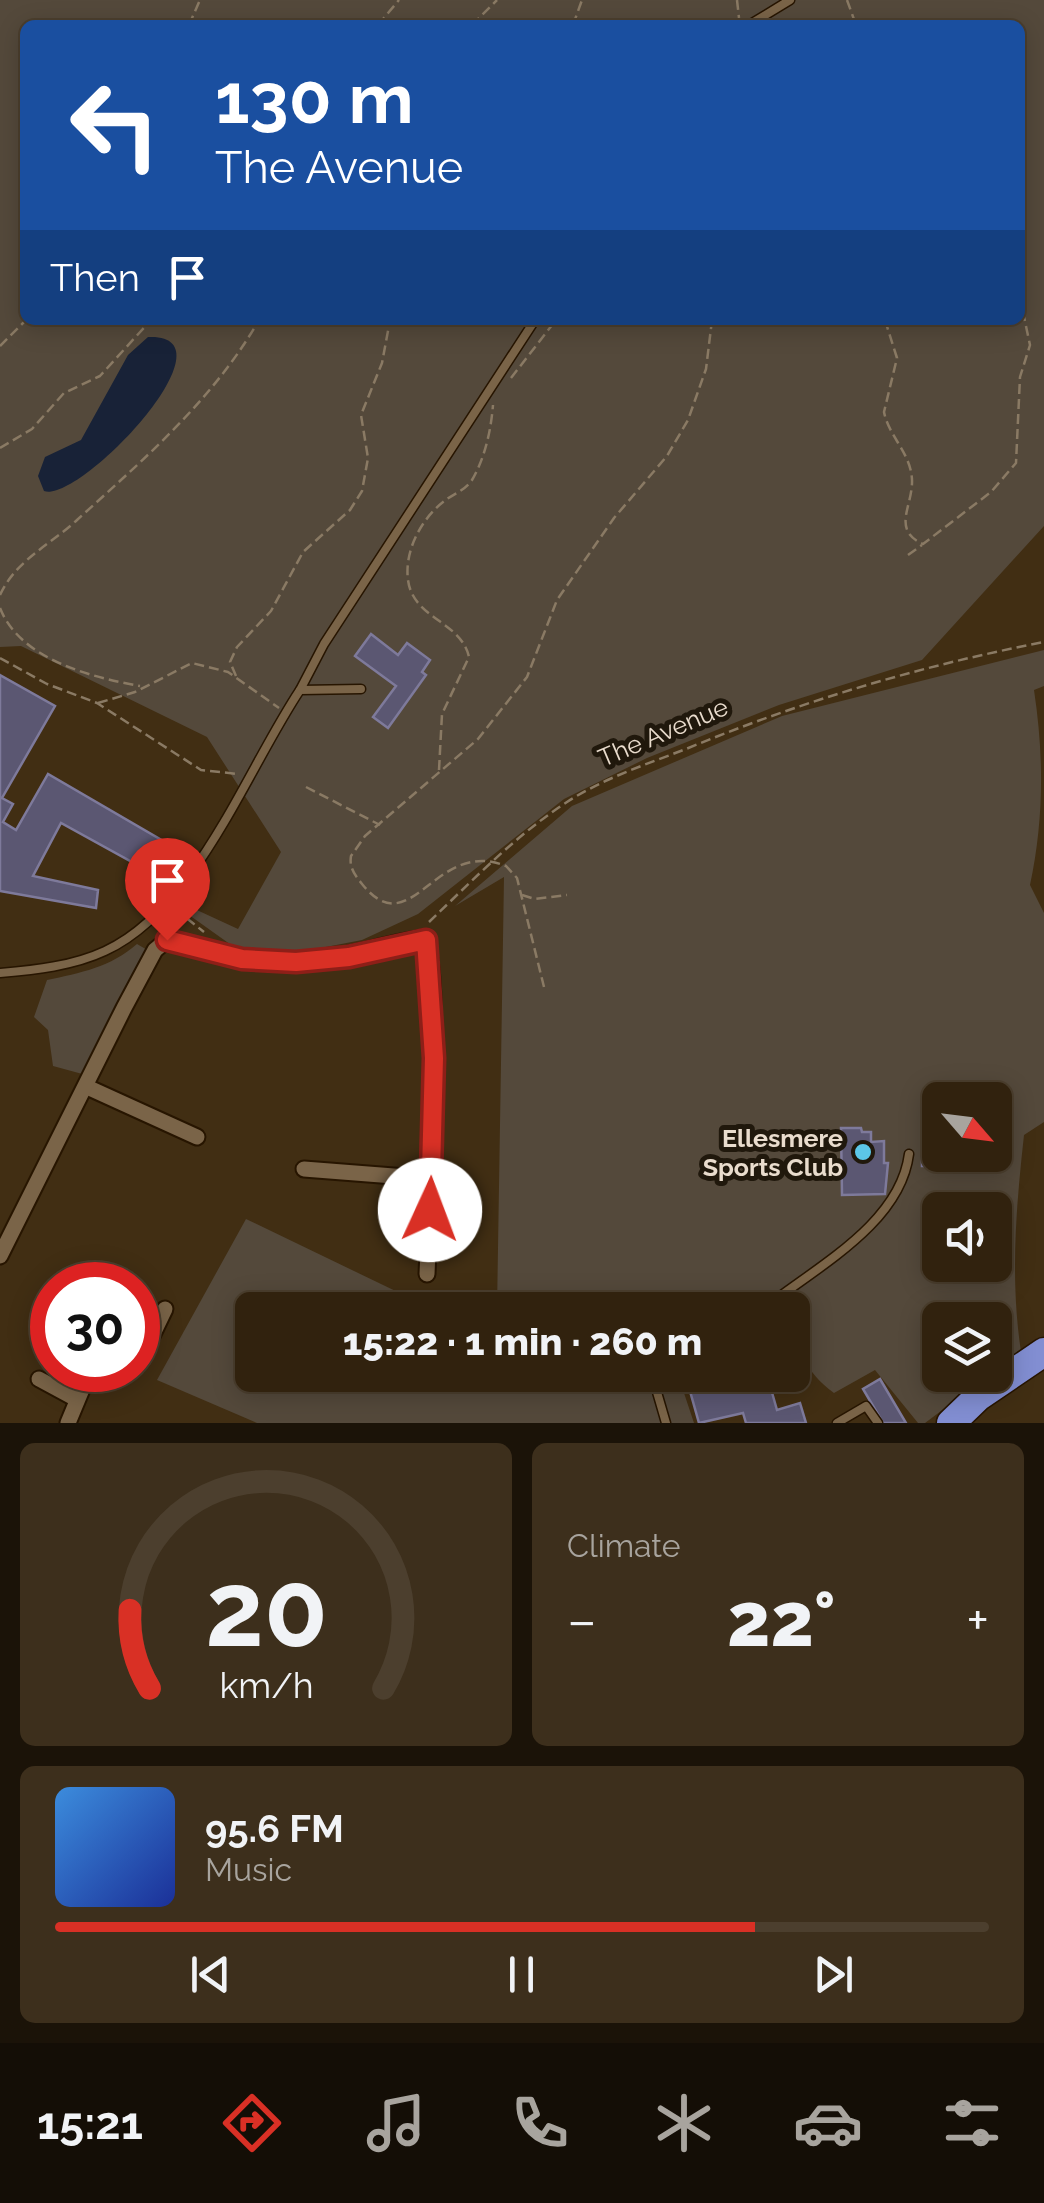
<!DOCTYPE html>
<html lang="en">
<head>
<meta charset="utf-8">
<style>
  body { margin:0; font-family:Raleway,sans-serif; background:#3d2f1c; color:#f1f3f6; height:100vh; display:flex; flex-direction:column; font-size:38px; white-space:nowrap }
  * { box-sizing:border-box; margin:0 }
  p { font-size:32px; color:#a8a49e }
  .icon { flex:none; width:55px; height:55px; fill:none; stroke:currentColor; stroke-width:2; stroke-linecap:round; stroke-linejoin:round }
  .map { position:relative; height:1423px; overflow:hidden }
  .drawer { display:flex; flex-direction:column; gap:20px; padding:20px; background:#1b1308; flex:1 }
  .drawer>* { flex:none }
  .top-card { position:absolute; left:20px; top:20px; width:1005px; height:305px; border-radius:15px; box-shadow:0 5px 25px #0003,0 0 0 2px #4c3f2e; background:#1a4fa0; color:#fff; overflow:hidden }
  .needle { width:65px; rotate:118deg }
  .fabs { position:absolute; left:922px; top:1082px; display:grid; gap:20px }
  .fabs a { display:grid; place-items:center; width:90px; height:90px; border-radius:15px; background:#31220e; box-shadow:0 5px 25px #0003,0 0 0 2px #4c3f2e; font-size:50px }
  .speed { position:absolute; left:30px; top:1262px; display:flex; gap:20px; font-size:50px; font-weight:700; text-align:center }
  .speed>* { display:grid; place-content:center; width:130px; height:130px; border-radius:50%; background:#31220e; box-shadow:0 5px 25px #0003,0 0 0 2px #4c3f2e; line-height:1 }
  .speed .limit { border:15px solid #d22; background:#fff; color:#111 }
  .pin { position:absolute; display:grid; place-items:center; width:85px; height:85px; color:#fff; margin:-102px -42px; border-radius:50% 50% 50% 0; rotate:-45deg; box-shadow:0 0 10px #0007 }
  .pin .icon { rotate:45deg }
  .me { position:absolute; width:110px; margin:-55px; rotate:2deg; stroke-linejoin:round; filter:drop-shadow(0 0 8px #0008) }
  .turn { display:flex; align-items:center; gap:35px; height:210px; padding:0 30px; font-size:45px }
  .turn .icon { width:130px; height:130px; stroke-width:2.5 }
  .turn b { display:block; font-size:70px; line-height:85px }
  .then { display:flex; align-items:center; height:95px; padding:0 30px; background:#0003; gap:20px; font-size:38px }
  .big { font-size:75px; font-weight:800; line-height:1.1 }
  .drawer .widget { flex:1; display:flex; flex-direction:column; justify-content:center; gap:15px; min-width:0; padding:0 35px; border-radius:15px; background:#3d2f1c }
  .drawer .dial { align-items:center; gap:0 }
  .dial svg { height:260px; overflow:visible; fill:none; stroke:#4c3f2e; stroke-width:7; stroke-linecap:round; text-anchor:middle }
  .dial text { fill:#f1f3f6; stroke:none }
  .song { display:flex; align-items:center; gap:30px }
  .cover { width:120px; height:120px; border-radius:15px; background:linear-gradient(135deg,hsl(210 70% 55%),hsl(230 70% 35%)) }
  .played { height:10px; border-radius:5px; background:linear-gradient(90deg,#d93025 75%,#4c3f2e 75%) }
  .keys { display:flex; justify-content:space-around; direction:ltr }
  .heat { display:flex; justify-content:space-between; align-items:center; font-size:55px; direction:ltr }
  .drawer .tiles { flex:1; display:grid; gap:20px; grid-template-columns:1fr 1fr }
  .widget:last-child { grid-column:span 2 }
  .trip { position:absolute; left:235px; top:1292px; width:575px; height:100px; border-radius:15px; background:#31220e; box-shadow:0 5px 25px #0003,0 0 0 2px #4c3f2e; font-weight:800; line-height:100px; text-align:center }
  .tab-bar { display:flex; height:160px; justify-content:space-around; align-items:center; background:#140e06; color:#a8a49e }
  .tab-bar .icon { width:70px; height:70px }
  .tab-bar .active { color:#d93025 }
  .tab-bar b { font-size:45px; color:#f1f3f6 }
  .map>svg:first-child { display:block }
</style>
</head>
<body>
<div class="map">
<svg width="1044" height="1423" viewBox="0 0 1044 1423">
  <rect width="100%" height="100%" fill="#412e13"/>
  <g fill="#54493b" fill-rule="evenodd">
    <path d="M0,0h1044v526l-122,134 -143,45 -132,53 -83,41 -146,115 -56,26 -62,12h-59l-59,-42 4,-5 52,24 43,-77 -74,-115 -186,-91 -21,1zM25,25h995v295h-995z"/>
    <path d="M1044,650v36l-10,4c10,66 10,129 -4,195l14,28v209l-20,13c-8,73 -14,143 -3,217l-26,19v-51h-55v55h49l-64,48h-7l-43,-53 -41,23c-29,-21 -41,-49 -42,-83h-295l7,-433 -49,29 117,-100 210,-90zM940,1100h55v55h-55zM940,1210h55v55h-55z"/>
    <path d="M137,944l12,7 -63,124 -33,-9 -5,-36 -14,-13 13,-37c33,-7 64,-13 90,-36z"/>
    <path d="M246,1219l189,91h-183v65h426l16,48h-437l-100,-43z"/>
  </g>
  <path fill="#182237" d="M148,337c93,-4 -68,167 -104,154l-6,-15 7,-19 36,-17 47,-85z"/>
  <g fill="#5b5772" stroke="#7e7a9b" stroke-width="2.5">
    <path d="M371,634l27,21 9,-12 23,17 -8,12 4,3 -38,53 -15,-11 23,-31 -41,-30z"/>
    <path d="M0,675l55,31 -53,92 11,6 -10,18 13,8 32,-56 122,71 -18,28 -91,-50 -28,53 65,14 -2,18 -96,-17z"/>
    <path d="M841,1128h20l1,4h9v10l13,-1v22h4l-3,31 -43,1z"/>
    <path d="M922,1140h18v15h26v11h-44z"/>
    <path d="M728,1375h39l10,35 23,-7 6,20h-60l-3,-10 -44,10 -9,-32 40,-11z"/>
    <path d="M880,1379l26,44h-23l-7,-12 -13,-22z"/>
  </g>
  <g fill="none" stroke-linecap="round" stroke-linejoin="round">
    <g stroke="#271500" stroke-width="11">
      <g id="service">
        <path d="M749,25l41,-25"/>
        <path d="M300,690l24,-46 211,-324"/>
        <path d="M0,973c35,-3 73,-7 105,-22 91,-42 141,-180 195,-261l61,-1"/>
        <path d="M762,1310c52,-42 138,-85 147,-156"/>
        <path d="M652,1375l14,48"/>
        <path d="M837,1423l29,-17 12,17"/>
      </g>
    </g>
    <g stroke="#271500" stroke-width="19">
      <g id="minor">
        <path d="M87,1087l110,50"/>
        <path d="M304,1169l128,10"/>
        <path d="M0,1256l124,-248 31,-58 12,-10c45,7 86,25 132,22 44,-3 83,-18 125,-24 19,24 5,288 3,336"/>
        <path d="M138,1365l27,-56"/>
        <path d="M39,1379l37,20"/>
        <path d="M68,1423l22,-53"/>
      </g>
    </g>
    <g stroke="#271500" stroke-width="31">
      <path id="trunk" d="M951,1423l27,-26 66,-45"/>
    </g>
    <g stroke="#8a7a64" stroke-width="2.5" stroke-dasharray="10 5" stroke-linecap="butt">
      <path d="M737,0l2,18"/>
      <path d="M847,0l9,25"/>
      <path d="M189,25l11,-25"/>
      <path d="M378,25l21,-25"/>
      <path d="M472,25l25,-25"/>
      <path d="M573,25l9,-25"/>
      <path d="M885,320l12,38 -13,54c5,25 27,41 28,68 1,26 -21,50 11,64l68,-52 25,-29 4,-86 10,-32 -10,-47"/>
      <path d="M0,346l26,-26"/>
      <path d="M511,378l45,-58"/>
      <path d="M0,448l32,-19 32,-36 36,-17 51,-56"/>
      <path d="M908,555l14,-10"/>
      <path d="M0,595c16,-35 50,-50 77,-75 67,-61 136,-120 182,-200"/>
      <path d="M0,608c20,51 90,69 140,78"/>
      <path d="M0,658l47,26 50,19 104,67 37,4"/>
      <path d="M236,676l-6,-14 7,-15 34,-36 32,-59 47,-42 12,-19 6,-33 -7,-43 21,-52 8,-43"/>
      <path d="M98,703l37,-11 57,-29 36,9 51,36"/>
      <path d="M439,770l3,-56 27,-57c-8,-36 -56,-38 -61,-77 -4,-31 15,-64 39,-81 9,-6 19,-10 25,-19 13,-22 19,-50 21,-75"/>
      <path d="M306,787l74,38"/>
      <path d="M522,895l13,4 32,-4"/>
      <path d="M175,909l29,23"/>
      <path d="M429,922c43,-41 87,-87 138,-120 35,-23 80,-38 119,-53 116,-48 234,-83 358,-107"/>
      <path d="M544,987l-27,-109 -11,-12c-72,-29 -94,80 -144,18 -7,-9 -13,-16 -11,-28l14,-20 113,-97 49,-62 30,-77 57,-82 53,-62 21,-36 18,-51 6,-49"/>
    </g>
    <use href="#service" stroke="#7a6448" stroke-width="8"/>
    <use href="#minor" stroke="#7a6448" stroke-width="15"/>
    <use href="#trunk" stroke="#828ed2" stroke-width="28"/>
  </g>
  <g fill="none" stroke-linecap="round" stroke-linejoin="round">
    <g stroke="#8d1f18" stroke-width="25">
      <path id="route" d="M167,940l75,19 54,3 53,-5 77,-17 8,118 -4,152"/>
    </g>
    <use href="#route" stroke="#d93025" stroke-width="18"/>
  </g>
  <circle fill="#5cc7e8" stroke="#20180c" stroke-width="4" cx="863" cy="1152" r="10"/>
  <g text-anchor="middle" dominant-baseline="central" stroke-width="10" stroke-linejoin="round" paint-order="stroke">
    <g font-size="25" fill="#e9dccd" stroke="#20180c">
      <text transform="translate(663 732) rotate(-23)">The Avenue</text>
    </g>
    <g font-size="25" font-weight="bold" fill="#e9dccd" stroke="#20180c" text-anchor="end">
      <text x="843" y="1138">Ellesmere<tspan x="843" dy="29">Sports Club</tspan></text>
    </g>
  </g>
</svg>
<div class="fabs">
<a><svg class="needle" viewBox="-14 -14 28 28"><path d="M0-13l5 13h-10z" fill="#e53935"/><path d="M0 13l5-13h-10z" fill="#a8a49e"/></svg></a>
<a><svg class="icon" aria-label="sound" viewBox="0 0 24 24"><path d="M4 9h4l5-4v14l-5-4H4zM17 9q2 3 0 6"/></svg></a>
<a><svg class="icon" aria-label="layers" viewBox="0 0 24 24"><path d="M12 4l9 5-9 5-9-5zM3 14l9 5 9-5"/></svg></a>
</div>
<div class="speed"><div class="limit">30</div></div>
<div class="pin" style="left:167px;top:940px;background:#d93025"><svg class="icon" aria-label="arrive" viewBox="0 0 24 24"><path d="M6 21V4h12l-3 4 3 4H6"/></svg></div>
<svg class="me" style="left:430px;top:1210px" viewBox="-20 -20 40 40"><circle r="19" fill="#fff"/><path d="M0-13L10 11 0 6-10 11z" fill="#d93025"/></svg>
<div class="trip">15:22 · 1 min · 260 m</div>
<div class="top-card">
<div class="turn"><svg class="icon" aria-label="left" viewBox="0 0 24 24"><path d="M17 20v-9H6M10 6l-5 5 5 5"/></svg><div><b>130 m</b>The Avenue</div></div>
<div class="then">Then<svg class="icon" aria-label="arrive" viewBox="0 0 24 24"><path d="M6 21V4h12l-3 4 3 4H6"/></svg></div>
</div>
</div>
<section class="drawer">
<div class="tiles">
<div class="widget dial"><svg viewBox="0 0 100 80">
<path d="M14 69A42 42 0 1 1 86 69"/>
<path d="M14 69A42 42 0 0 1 8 45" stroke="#d93025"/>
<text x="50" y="56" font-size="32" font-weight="700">20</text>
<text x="50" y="72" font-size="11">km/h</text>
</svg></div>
<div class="widget"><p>Climate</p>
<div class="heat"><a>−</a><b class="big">22°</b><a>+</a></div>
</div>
<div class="widget">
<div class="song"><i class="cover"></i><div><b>95.6 FM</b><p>Music</p></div></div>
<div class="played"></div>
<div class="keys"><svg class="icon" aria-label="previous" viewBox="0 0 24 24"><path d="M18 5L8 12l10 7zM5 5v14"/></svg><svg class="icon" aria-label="pause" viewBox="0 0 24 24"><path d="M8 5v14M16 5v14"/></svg><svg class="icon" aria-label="next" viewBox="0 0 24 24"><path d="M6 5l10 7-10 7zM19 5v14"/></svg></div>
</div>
</div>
</section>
<nav class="tab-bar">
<b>15:21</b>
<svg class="icon active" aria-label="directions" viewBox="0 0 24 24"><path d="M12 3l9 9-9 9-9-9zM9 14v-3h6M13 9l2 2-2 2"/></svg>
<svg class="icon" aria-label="music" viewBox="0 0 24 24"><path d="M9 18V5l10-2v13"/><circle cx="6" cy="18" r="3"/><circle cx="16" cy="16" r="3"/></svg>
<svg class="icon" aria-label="phone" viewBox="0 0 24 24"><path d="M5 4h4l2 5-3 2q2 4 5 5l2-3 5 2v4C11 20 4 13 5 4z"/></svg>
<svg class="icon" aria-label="climate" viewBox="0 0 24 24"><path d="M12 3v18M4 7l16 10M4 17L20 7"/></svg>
<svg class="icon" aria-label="car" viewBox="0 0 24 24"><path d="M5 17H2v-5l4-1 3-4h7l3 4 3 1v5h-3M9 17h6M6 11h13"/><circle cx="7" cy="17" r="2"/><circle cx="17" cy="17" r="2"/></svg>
<svg class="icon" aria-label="filters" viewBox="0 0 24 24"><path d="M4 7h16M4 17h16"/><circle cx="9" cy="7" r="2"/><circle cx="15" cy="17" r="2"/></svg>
</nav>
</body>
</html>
